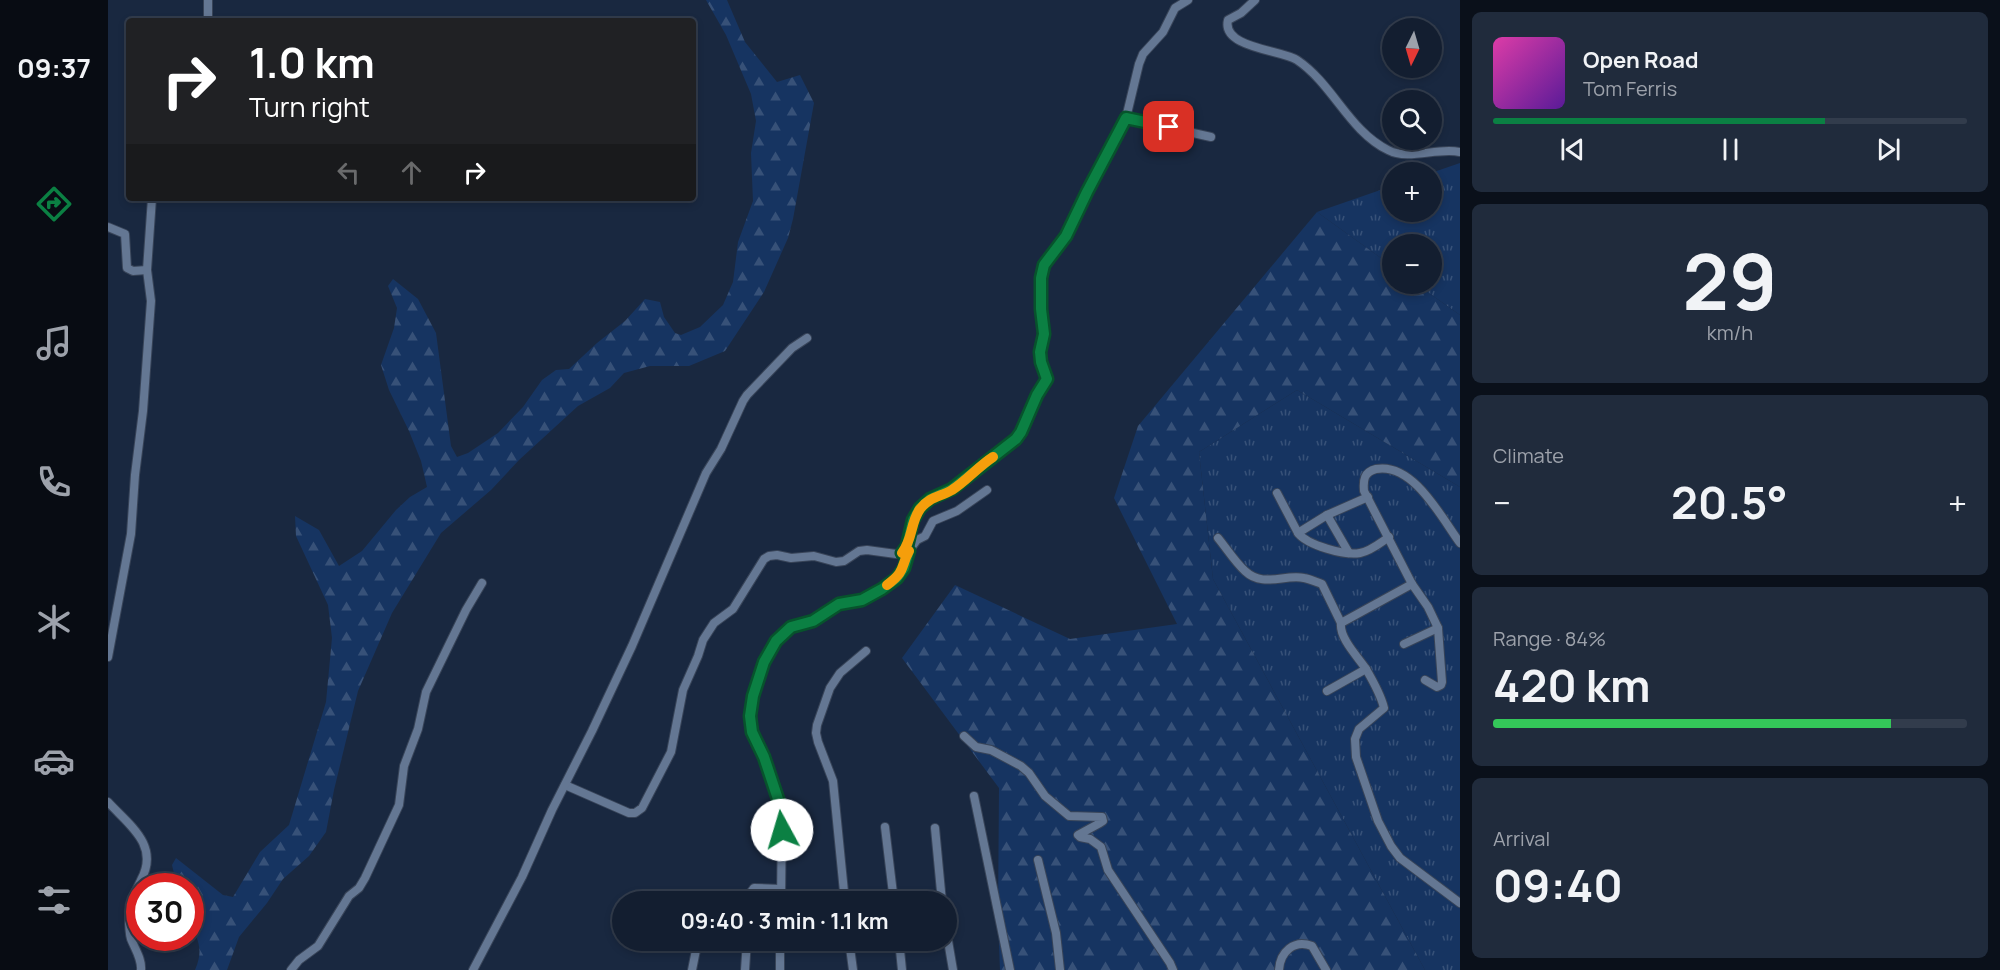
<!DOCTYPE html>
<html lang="en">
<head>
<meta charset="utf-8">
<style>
  body { margin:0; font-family:Manrope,sans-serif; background:#202b3c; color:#f1f3f6; height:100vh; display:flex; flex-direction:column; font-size:22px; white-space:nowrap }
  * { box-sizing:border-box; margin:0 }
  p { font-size:20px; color:#9da2ab }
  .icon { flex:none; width:33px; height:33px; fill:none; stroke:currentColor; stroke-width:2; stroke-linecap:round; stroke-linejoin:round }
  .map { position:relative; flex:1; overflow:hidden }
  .panel { display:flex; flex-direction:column; gap:12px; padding:12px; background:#0a101a; width:540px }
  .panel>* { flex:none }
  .hud { position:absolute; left:18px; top:18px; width:570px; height:183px; border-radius:6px; box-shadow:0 3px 9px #0003,0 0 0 2px #323c4c; background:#202124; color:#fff; overflow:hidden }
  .needle { width:39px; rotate:185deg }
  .tools { position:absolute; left:1274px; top:18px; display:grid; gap:12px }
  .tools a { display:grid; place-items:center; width:60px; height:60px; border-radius:50%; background:#131e30; box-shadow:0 3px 9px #0003,0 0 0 2px #323c4c; font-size:30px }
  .speed { position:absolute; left:18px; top:873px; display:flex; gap:12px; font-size:30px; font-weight:700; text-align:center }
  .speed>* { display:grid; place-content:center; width:78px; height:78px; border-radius:50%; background:#131e30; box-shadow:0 3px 9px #0003,0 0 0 2px #323c4c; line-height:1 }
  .speed .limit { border:9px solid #d22; background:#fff; color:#111 }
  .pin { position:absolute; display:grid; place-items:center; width:51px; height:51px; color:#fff; margin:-26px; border-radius:12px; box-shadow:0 3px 9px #0006 }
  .me { position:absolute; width:66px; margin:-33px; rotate:354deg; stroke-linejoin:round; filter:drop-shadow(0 0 4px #0008) }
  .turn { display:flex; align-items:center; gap:21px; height:126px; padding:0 24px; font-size:27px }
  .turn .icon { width:78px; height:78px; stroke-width:2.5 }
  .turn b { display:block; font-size:42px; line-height:51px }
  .lanes { display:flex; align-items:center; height:57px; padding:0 24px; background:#0003; justify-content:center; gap:30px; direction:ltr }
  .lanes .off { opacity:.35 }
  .big { font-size:45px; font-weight:700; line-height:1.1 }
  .panel .widget { flex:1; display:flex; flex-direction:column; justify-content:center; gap:9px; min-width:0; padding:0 21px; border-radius:9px; background:#202b3c }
  .panel .dial { align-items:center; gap:0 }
  .dial b { font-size:78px; line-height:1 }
  .song { display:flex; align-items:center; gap:18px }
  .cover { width:72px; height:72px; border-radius:9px; background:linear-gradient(135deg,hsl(320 70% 55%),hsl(270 70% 35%)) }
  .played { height:6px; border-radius:3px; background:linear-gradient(90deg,#0b8043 70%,#323c4c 70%) }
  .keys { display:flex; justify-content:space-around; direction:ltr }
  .heat { display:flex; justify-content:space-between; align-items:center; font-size:33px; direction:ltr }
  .charge { height:9px; border-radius:4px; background:linear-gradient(90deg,#34c759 84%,#323c4c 0) }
  .trip { position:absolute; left:504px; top:891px; width:345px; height:60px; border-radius:30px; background:#131e30; box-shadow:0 3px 9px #0003,0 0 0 2px #323c4c; font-weight:700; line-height:60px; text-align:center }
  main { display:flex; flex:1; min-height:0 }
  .tab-bar { display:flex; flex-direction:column; width:108px; justify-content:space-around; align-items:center; background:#080c13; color:#9da2ab }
  .tab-bar .icon { width:42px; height:42px }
  .tab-bar .selected { color:#0b8043 }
  .tab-bar b { font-size:27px; color:#f1f3f6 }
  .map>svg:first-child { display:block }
</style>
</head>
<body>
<main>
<nav class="tab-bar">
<b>09:37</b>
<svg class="icon selected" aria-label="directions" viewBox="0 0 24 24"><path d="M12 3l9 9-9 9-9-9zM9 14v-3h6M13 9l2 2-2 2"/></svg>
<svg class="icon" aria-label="music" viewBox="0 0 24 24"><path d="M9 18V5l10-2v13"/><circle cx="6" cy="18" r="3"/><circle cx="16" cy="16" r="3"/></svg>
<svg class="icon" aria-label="phone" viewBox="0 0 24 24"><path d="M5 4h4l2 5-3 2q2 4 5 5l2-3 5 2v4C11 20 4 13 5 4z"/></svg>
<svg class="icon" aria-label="climate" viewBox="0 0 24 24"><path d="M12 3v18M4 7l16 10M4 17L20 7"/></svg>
<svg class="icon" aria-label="car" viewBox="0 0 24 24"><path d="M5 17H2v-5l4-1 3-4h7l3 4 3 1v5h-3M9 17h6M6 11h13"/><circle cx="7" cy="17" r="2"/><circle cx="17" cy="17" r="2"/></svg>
<svg class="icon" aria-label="filters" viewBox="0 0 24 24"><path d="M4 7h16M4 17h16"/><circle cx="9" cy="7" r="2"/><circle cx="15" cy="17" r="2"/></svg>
</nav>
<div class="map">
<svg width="1352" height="970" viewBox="0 0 1352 970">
  <defs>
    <pattern id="grass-tufts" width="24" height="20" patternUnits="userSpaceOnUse" patternTransform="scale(1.5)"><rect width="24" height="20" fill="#163461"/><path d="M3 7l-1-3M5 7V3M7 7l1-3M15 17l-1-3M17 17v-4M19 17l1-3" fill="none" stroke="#375178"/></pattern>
    <pattern id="forest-firs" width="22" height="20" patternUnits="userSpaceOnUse" patternTransform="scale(1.5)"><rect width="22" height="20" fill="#163461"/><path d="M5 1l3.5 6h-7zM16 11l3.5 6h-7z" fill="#375178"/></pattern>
  </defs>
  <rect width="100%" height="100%" fill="#192840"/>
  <g fill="url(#grass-tufts)">
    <path d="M1352,163v152l-44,-31h15v-40h-39v22l-75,-54 75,-26v26h39v-39z"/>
    <path d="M1189,390l163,97v483h-35l-212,-391 -14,-127z"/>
  </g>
  <g fill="url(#forest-firs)">
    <path d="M598,0h21l18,42 32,40 23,-7 14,28 -21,116 -5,19 -24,54 -39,59 -36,15h-39l-26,7 -14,15 -32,18 -59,54 -28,30 -50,43 -49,80 -34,78 -24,99 -8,42 -17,24 -26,23 -16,24 -28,34 -12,33h-32c10,-23 1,-30 -4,-50 -3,-10 -1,-23 -1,-34h-13l-5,-21 4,-7 47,37 10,2 27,-45 29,-27 37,-123 6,-64 -4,-33 -32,-69 -1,-20 24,14 20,36 23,-15 34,-41 14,-13 17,-10 -6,-26 -12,-30 -20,-41 -8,-25 13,-37 3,-20 -9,-22 5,-7 25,20 18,34 15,113 6,11 11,-4 30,-20 25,-26 19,-27 14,-10 13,-1 28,-26 28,-22 20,-22 15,3 4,15 11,16 6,2 19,-8 23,-22 10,-23 5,-40 15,-41 -2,-48 5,-32 -5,-27 -25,-59z"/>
    <path d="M1209,212l75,54v18h24l44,31v172l-163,-97 -98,62 14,127 212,391h-425l-2,-50 1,-132 -97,-130 53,-73 115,54 107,-15 -63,-126 24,-72z"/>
  </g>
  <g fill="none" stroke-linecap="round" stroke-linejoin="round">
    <g stroke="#384458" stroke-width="10">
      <g id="minor">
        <path d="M100,0v21"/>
        <path d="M1147,0l-14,13 -13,7c-7,28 54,30 69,40 36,24 52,71 91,90 21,11 49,-3 72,2"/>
        <path d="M1018,118l85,19"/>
        <path d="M0,227l17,7 2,34 6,3 14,-1"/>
        <path d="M1169,493l21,40"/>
        <path d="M1260,497l-41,18 -29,18c9,12 47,23 62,20 11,-2 20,-10 29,-16"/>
        <path d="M1219,515l22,38"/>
        <path d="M1110,538c9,11 17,24 27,33 18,17 39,3 59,7 6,1 12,4 18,6l19,39"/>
        <path d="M1304,584l-71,39c-2,15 17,34 25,46 7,12 15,26 18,39l-25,21 -4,10 1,18 22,64 13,25 9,12 60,45"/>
        <path d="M1296,644l34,-16"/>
        <path d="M0,657l23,-123 4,-59 8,-64 8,-110 -4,-31 5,-72"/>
        <path d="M1317,680l12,7 4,-2 1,-3 -4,-54 -10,-21 -16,-23 -48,-93c-1,-11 0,-19 12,-22 37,-7 65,48 84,74"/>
        <path d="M1219,691l39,-22"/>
        <path d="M856,736l12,11 15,3 30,16 8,7 16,23 24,20 33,1 1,4 -3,2 -22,12 2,2 10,2 11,8 7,23 62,93 3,7"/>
        <path d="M457,785l64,28h6l7,-5 29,-56 12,-62 15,-34 5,-16 11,-17 19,-14 31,-50 5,-3 8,-1 14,3 23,-2 22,6 8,-1 15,-10 8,-1 29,4 6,-1 5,-7 6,-26 7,-12 10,-9 22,-10 64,-50 5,-7 16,-37 10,-16 -6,-17 -1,-10 4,-18 -3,-25v-31l3,-13 22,-29 21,-44 32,-58 7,-16 13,-54 4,-10 20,-22 12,-24 13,-8"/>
        <path d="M866,796l36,174"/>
        <path d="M0,802c21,23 52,43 33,78 -6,13 -11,21 -12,36 0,7 0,16 2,23 4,10 11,20 10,31"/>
        <path d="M777,827l9,75"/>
        <path d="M827,828l7,74"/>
        <path d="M930,860l18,73 4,37"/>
        <path d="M594,902l1,-5"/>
        <path d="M642,902l1,-10 3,-4 27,1"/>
        <path d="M673,902l1,-91 -18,-54 -12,-25 -2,-17 3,-19 11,-34 12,-21 15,-14 22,-6 26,-16 23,-5 20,-11 15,-11 7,-10 5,-17 8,-11 8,-4 8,-15 24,-10 30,-21"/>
        <path d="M737,902l-12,-121 -15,-39 -2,-9 1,-8 13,-37 10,-15 26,-22"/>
        <path d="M838,929l7,41"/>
        <path d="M741,940l4,30"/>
        <path d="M791,940l3,30"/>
        <path d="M183,970l8,-10 19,-14 31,-50 10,-8 6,-10 34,-73 5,-39 14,-37 8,-37 40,-82 16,-27"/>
        <path d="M365,970l49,-93 30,-67 40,-79 40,-85 74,-173 15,-24 22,-48 4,-6 45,-47 15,-10"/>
        <path d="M584,970l6,-30"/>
        <path d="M637,970l2,-30"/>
        <path d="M672,970v-30"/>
        <path d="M1171,970c1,-18 15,-31 33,-24l14,24"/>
      </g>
    </g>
    <use href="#minor" stroke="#647793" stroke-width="8"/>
  </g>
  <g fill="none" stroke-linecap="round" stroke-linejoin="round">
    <g stroke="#07532c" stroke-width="15">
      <path id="route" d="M674,830v-19l-18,-54 -12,-25 -2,-16 3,-20 11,-34 12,-21 15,-14 22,-6 26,-17 23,-4 20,-11 15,-11 7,-10 5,-17 -7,2 5,-7 6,-26 7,-12 10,-9 22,-10 64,-50 5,-7 16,-37 10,-16 -6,-17 -1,-10 4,-18 -3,-25v-31l3,-13 22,-29 21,-44 39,-74 43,9"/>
    </g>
    <use href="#route" stroke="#0b8043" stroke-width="10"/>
    <path stroke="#f59e0b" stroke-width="10" d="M779,585c19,-14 13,-17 22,-34l-7,2c11,-14 8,-30 18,-44 9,-12 20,-12 32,-19 14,-9 27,-24 41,-33"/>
  </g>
</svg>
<div class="tools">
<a><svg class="needle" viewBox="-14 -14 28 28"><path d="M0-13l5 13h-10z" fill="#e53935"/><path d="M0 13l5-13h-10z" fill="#9da2ab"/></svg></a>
<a><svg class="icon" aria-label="search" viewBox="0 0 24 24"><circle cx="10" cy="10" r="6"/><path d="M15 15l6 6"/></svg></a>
<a>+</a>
<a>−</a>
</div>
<div class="speed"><div class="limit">30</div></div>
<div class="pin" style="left:1061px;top:127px;background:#d93025"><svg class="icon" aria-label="arrive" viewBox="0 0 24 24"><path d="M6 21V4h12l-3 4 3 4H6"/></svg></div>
<svg class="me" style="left:674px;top:830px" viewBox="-20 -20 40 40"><circle r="19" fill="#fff"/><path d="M0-13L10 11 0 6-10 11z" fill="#0b8043"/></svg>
<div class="trip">09:40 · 3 min · 1.1 km</div>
<div class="hud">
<div class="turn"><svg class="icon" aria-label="right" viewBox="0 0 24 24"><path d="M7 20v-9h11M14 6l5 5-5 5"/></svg><div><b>1.0 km</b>Turn right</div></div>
<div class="lanes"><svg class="icon off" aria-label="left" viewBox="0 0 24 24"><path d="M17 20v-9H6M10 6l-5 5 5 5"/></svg><svg class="icon off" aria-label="ahead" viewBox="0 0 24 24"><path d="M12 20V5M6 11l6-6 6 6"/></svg><svg class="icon" aria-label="right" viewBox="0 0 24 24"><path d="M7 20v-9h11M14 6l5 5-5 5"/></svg></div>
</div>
</div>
<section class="panel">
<div class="widget">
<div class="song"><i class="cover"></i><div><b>Open Road</b><p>Tom Ferris</p></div></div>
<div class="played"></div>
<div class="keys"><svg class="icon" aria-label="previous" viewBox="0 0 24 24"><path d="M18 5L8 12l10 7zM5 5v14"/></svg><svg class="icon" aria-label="pause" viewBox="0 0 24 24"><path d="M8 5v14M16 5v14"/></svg><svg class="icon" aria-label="next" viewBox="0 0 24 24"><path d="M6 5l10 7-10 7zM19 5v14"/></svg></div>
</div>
<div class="widget dial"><b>29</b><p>km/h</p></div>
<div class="widget"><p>Climate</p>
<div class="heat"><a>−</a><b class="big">20.5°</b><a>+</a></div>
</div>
<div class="widget"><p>Range · 84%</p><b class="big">420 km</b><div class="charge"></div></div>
<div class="widget"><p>Arrival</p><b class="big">09:40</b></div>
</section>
</main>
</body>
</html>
